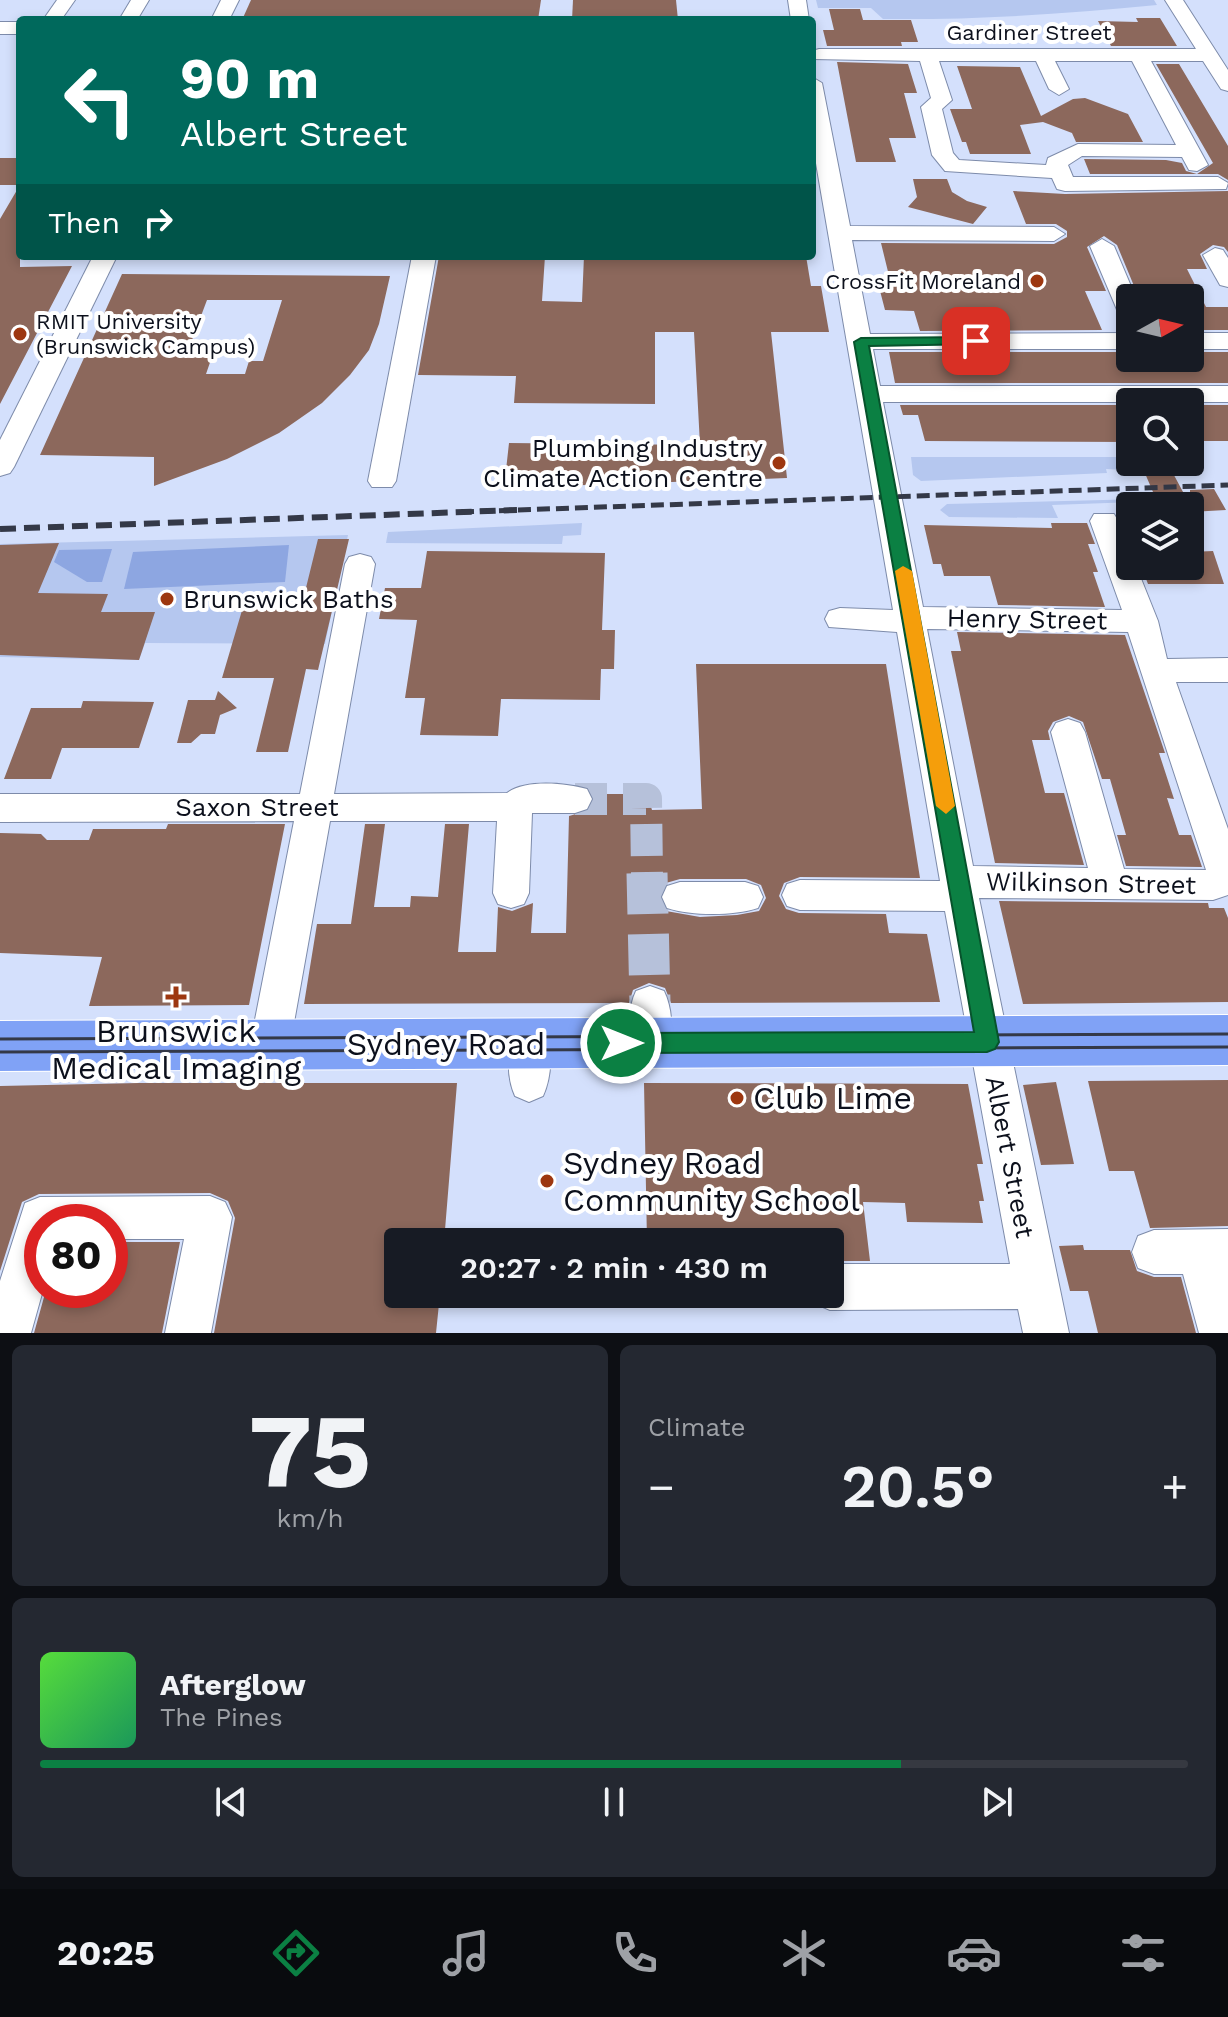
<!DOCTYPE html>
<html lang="en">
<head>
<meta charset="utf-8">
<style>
  body { margin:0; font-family:"Work Sans",sans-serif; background:#242831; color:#f1f3f6; height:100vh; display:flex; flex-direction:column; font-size:30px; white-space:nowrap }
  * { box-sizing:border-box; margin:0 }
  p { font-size:26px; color:#9ea1a6 }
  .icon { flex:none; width:44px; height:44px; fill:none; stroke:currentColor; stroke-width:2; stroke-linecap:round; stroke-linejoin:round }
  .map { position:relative; height:1333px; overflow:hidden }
  .side { display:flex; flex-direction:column; gap:12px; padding:12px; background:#0d0f14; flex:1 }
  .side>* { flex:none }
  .hud { position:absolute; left:16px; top:16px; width:800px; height:244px; border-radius:8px; box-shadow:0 4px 12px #0003; background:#00695c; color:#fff; overflow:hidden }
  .needle { width:52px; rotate:82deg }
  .tools { position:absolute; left:1116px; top:284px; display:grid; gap:16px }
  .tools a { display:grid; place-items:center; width:88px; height:88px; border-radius:8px; background:#171b24; box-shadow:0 4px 12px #0003; font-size:40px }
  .speed { position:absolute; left:24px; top:1204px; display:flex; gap:16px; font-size:40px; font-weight:700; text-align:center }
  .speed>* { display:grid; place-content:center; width:104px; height:104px; border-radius:50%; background:#171b24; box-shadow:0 4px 12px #0003; line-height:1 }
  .speed .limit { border:12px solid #d22; background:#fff; color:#111 }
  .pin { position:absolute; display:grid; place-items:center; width:68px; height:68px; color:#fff; margin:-34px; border-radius:16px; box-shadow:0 4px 12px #0006 }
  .me { position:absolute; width:88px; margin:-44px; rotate:90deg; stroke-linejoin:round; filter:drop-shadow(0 0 6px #0008) }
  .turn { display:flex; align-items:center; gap:28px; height:168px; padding:0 32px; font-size:36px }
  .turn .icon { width:104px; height:104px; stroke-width:2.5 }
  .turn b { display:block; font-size:56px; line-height:68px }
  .then { display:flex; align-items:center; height:76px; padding:0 32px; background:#0003; gap:16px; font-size:30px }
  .big { font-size:60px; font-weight:600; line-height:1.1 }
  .side .tile { flex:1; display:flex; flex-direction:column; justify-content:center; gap:12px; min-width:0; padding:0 28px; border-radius:12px; background:#242831 }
  .side .dial { align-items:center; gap:0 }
  .dial b { font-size:104px; line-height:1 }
  .song { display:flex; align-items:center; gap:24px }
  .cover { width:96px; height:96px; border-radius:12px; background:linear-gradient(135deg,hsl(110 70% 55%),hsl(150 70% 35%)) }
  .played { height:8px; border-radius:4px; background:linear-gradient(90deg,#0b8043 75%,#363941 75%) }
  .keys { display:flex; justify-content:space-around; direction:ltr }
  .heat { display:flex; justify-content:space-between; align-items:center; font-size:44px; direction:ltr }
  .side .tiles { flex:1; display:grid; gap:12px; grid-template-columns:1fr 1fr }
  .tile:last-child { grid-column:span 2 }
  .trip { position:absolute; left:384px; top:1228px; width:460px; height:80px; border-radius:8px; background:#171b24; box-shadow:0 4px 12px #0003; font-weight:600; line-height:80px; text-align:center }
  .dock { display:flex; height:128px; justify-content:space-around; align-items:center; background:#090b0e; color:#9ea1a6 }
  .dock .icon { width:56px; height:56px }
  .dock .active { color:#0b8043 }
  .dock b { font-size:36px; color:#f1f3f6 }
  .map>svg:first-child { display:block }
</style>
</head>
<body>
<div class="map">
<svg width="1228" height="1333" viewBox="0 0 1228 1333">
  <rect width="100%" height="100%" fill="#d4e0fc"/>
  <g fill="#b5c7ef">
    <path d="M816,0h338l3,5c-91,9 -182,15 -274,14l-12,-11h-53z"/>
    <path d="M911,457h219v5l23,2h-12l3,7 -38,-2 1,4 -186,8 -8,-6z"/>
    <path d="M1142,499l5,7h-9l-3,-4 -83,3 6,13 -109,-1 -9,-7 7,-6z"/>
    <path d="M582,523l-1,12 -18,1 -1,8 -176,-1 2,-11z"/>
    <path d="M348,535l-23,109 -180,-1 -6,17 -139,-3v-113z"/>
  </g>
  <g fill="#8da6e1">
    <path d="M289,545l-4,37 -161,7 9,-37z"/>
    <path d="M112,549l-10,33h-15l-33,-20 5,-12z"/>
  </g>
  <g fill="#8c685c" fill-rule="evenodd">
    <path d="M251,0h290l-3,20h-296z"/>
    <path d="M573,0h103l2,20h-106z"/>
    <path d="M829,9h31l3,11h48l7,22h-17l1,4h-75l-4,-16h11z"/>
    <path d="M1136,18h24l17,28h-66l-13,-25 40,1z"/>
    <path d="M837,62l71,2 9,29h-13l12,45h-27l7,24h-40z"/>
    <path d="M1156,64h23l49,82v34l-10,-6h-128l-6,-15 82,1 16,3 4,8 11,3 16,-11z"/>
    <path d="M957,66l63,1 21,49 32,-17 12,-1 43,16 15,28h-67l-4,-9 -29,-11 -23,3 11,29h-61l-4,-12h-4l-12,-33h22z"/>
    <path d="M0,158h20v109l52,-1 -72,138v-185l20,-34h-20z"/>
    <path d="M913,179h34l5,13 15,9 20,6 -14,17 -65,-17 9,-10z"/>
    <path d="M1013,191l52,3 163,-3v61l-4,-5 -11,-2 -13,9 7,15h-20l19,38h22v23h-38v-32h-51l-22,-53 -13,-9 -17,11 19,44h-21l17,39 -182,1 -6,-20 -29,-1 -6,-23 13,1 -11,-45 173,1 13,-7v-6l-11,-7h-30z"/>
    <path d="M439,256h106l-3,45 40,1 2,-46h222l5,30h10l8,46h-58l16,146 -283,10 5,-45 191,2 -6,-113h-39v72l-141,-1 2,-27 -98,-1z"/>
    <path d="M122,274l268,2 -11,48 -10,26 -19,25 -28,28 -43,30 -52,26 -73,27v-29l-114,-2zM207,300h75l-19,61h-14l-4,13h-39l9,-26h-26z"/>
    <path d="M889,352h241v6h60v-6h38v31h-333z"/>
    <path d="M900,405h230v37l-205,-1 -7,-26h-15z"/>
    <rect x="1190" y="405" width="38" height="36"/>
    <path d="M1141,464h27l22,41v-15l24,-1 12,21 -36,2v-6h-31z"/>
    <path d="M1051,523h36l8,21h-7l10,28h-5l12,35 -107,-2 -8,-29h-46l-3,-12h-8l-9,-39 128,3z"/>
    <path d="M318,539h31l-31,131 -12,-1 -18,83h-32l18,-74h-52l21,-71 58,1z"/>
    <path d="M59,543l-21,50 70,1 -7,18h54l-16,48 -139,-5v-110z"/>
    <path d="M427,551l178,2 -3,77h13l-1,39h-13l-1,31 -99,-1 -3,37 -78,-1 5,-37h-20l12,-78 -38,-1 6,-31h36z"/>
    <path d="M1213,551l11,33h-76l-7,-18h49v-14z"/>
    <path d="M957,632l168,3 40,118h-6l15,46 -7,-1 12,37h12l11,32 -76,-1 -9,-31h9l-16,-56h-8l-19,-57 -14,-6 -16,6 -5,9 2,9h-18l13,53h19l20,72 -89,-2 -44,-212h10z"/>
    <path d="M696,664h190l34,214 -120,-1 -16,6 -5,13 7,13 13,4 87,1 3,19 38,1 13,68 -269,1 -6,-15 -16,-5 -16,7 -4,13 -325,1 13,-80h34l14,-100h20l-11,83h36l1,-11 27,1 7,-73h24l-11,128h38l2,-45 14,4 21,-8 -2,30h35l3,-117 21,-6 5,-10 -2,-6h54l5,16 50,-1zM680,879h66l15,6 5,13 -7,13 -22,4 -37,2 -34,-6 -7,-15 7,-13z"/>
    <path d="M218,691l19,17 -17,7 -5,19h-14l-10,9h-14l11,-43h27z"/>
    <path d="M83,701l71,1 -15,46h-77l-11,31h-47l27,-71h50z"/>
    <path d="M168,824h117l-36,181 -160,1 13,-49 -102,-4v-120l41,1 6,6h42l4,-11h73z"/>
    <path d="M999,901l209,2 1,5h15l4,10v84l-205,2z"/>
    <path d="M1228,1080v146l-78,2 -16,-57h-25l-21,-90z"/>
    <path d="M1056,1082l18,82 -33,1 -18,-80z"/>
    <path d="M139,1083h318l-13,159h-46v52h42l-4,39h-222l21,-115 -7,-17 -18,-8 -171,1 -17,8 -22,69v-185z"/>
    <path d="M644,1083l324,1 15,80h-6l7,37h-5l4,22 -76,-1 -2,-19 -42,-1 7,59h-40v-19h-5v-7h-44l1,7h-135z"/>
    <path d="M110,1242h70l-18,91h-128l12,-43h64z"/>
    <path d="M1083,1245l1,5h46l7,21 17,6h27l15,56h-98l-10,-42h-18l-11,-45z"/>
  </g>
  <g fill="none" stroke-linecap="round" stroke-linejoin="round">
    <path stroke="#b6c1da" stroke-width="32" stroke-dasharray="32 16" stroke-linecap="butt" d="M575,799h71l1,76"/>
    <path stroke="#b6c1da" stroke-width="41" stroke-dasharray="41 20" stroke-linecap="butt" d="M647,873l3,130"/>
    <g stroke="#7d8baa" stroke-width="2">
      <g id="minor">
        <path d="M57,0h18l-14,20h-18z"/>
        <path d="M131,0h18l-12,20h-18z"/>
        <path d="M221,0h18l-10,20h-18z"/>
        <path d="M788,0h18l3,20h-18z"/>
        <path d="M1165,0h18l45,70v21l-7,-2 -18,-28h-52l57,104 -11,6 -8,-1 -7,-13 -100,-1 -14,9 5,12h145l10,6 -2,6 -161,2 -8,-2 -5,-11 -107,-7 -13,-16 -11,-48 10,-9 -11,-37 -108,-2v-8l7,-2h377zM939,61h97l13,28 10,6 10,-6 -14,-28h77l44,84 -98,-1 -30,14 -2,7 -87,-5 -6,-7 -11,-44 10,-9z"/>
        <rect x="0" y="22" width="20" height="12"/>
        <path d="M812,77l10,6 28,143 204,1 11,7 -11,7 -202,-1 18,94 260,-1v16h-257l7,37h348v16h-345l40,205 199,3 -32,-89 4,-7h20c10,16 16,34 16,52h6l22,55 9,38 61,-1v24h-52l52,147v66l-15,5 -234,-2 90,435h-46l-5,-24 -188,1 -16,-7 -4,-9h20v-30h180l-65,-353 -145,-1 -13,-4 -5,-11 5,-11 13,-4 140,1 -43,-249 -68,-5 -4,-8 4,-8 11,-3 53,2 -81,-470zM927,629l201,3 78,238 -82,-1 -39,-137 -5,-9 -12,-4 -12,4 -5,9 37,136 -115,-2z"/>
        <path d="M1102,239l12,7 22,52h-6v21l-12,-7 -28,-66z"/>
        <path d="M1215,248l8,2 5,8v29l-8,-2 -17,-30z"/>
        <path d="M93,256h24l-103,211 -4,6 -10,3v-36z"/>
        <path d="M412,256h24l-40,225 -4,6h-20l-4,-6z"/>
        <rect x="1190" y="333" width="38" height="16"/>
        <path d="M360,554l11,3 4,7 -41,230 173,-1c18,-14 59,-10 80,-4l5,10 -5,10 -12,4h-43l-3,80 -5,11 -13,4 -13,-4 -5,-11 4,-72h-167l-40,224 -6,13 -14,5 -14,-5 -6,-13 44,-224 -294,1v-28h300l45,-230 4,-7z"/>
        <path d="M680,882h65l13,4 5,11 -5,11c-25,8 -66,8 -91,0l-5,-11 5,-11z"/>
        <path d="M650,986l14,5c9,19 10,45 1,65l-14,5 -14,-5c-9,-20 -10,-46 -1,-65z"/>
        <path d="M530,1025l14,5c9,20 8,46 -1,66l-14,6 -14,-6c-9,-20 -8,-46 1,-66z"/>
        <path d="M210,1196l15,6 7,15 -21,116h-46l19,-94h-74v-17h-68l1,68 -12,43h-31v-52l25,-78 15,-6z"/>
        <path d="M1228,1229v104h-29l-16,-59h-29l-16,-6 -6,-16 6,-16 16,-6z"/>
      </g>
    </g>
    <g stroke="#fff" stroke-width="2">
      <path id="highway" d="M1228,1015v50l-1228,6v-50z"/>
    </g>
    <use href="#minor" fill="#fff" fill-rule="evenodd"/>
    <use href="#highway" fill="#80a2f6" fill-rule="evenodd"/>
    <g stroke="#343948" stroke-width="3">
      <path d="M0,1039l1228,-5"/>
      <path d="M0,1052l1228,-5"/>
    </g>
    <path stroke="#343948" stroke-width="5" stroke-dasharray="13 6" stroke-linecap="butt" d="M461,512l767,-27"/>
    <path stroke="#343948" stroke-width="6" stroke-dasharray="16 8" stroke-linecap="butt" d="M0,529l517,-19"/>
  </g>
  <path fill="#0b8043" stroke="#07532c" stroke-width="2" d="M976,337l7,4 -2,3 -112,2 130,696 -4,7 -8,3 -366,1 -8,-3 -3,-7 3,-7 8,-3 353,-1 -120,-690 7,-4z"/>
  <path fill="#f59e0b" d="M903,566l9,5 43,235 -9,8 -10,-8 -41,-235z"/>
  <g fill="#9d3710" stroke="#fff" stroke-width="3">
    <circle cx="1037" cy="281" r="8"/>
    <circle cx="20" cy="334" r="8"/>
    <circle cx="779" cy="463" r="8"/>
    <circle cx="167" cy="599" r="8"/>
    <path d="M172 985h8v8h8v8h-8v8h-8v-8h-8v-8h8z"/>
    <circle cx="737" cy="1098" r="8"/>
    <circle cx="547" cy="1181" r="8"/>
  </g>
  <g text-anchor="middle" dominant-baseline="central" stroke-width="8" stroke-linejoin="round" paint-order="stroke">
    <g font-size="22" fill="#0c101c" stroke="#fff">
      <text x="1029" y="32">Gardiner Street</text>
    </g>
    <g font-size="22" fill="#0c101c" stroke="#fff" text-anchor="end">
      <text x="1021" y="281">CrossFit Moreland</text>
      <text x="36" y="321" text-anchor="start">RMIT University<tspan x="36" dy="25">(Brunswick Campus)</tspan></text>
    </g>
    <g font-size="26" fill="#0c101c" stroke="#fff" text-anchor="end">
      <text x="763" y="448">Plumbing Industry<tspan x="763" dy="30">Climate Action Centre</tspan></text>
      <text x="183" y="599" text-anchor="start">Brunswick Baths</text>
    </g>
    <g font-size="26" fill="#0c101c" stroke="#fff">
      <text transform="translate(1027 619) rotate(1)">Henry Street</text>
      <text x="257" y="807">Saxon Street</text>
      <text transform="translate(1091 883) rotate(1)">Wilkinson Street</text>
      <text transform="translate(1010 1157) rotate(79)">Albert Street</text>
    </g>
    <g font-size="32" fill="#0c101c" stroke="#fff" text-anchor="start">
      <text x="176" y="1031" text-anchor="middle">Brunswick<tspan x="176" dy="37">Medical Imaging</tspan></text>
      <text x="753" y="1098">Club Lime</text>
      <text x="563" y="1163">Sydney Road<tspan x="563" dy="37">Community School</tspan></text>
    </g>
    <g font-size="32" fill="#0c101c" stroke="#fff">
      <text x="446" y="1044">Sydney Road</text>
    </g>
  </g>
</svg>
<div class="tools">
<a><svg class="needle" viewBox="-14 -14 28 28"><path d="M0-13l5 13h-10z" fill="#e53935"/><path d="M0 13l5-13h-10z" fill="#9ea1a6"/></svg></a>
<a><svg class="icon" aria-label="search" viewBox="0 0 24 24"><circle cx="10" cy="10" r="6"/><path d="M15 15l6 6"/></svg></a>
<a><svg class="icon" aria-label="layers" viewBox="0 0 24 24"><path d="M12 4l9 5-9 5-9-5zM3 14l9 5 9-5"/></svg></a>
</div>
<div class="speed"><div class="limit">80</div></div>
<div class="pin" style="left:976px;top:341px;background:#d93025"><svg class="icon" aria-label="arrive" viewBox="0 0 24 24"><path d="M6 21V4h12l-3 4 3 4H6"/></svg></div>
<svg class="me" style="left:621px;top:1043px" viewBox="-20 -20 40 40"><circle r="17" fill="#0b8043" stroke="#fff" stroke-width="3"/><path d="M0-11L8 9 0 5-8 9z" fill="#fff"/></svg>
<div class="trip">20:27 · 2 min · 430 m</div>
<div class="hud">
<div class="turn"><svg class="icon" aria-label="left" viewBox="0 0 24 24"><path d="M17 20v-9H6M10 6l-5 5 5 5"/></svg><div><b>90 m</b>Albert Street</div></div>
<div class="then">Then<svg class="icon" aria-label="right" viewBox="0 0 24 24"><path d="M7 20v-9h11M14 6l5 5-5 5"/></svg></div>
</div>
</div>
<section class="side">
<div class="tiles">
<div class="tile dial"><b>75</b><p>km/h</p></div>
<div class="tile"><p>Climate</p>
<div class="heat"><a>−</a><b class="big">20.5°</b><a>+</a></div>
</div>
<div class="tile">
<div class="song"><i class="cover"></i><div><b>Afterglow</b><p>The Pines</p></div></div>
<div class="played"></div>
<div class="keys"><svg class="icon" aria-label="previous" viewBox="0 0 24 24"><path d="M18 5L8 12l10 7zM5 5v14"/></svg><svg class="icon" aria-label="pause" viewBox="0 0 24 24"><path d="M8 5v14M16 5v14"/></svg><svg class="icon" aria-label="next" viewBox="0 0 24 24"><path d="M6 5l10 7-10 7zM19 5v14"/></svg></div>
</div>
</div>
</section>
<nav class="dock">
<b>20:25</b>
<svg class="icon active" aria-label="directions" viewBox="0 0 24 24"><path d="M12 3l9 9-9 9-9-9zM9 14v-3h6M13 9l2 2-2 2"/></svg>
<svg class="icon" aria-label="music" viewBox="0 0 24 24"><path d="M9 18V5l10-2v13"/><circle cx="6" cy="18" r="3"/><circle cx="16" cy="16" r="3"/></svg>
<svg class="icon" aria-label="phone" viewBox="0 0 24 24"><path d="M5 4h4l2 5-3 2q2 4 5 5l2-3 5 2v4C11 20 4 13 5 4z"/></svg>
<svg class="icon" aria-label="climate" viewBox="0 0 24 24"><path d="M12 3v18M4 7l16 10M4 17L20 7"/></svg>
<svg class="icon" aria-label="car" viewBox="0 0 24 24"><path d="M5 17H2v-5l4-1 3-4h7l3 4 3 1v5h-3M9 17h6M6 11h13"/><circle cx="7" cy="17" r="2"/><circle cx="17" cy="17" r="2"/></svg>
<svg class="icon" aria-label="filters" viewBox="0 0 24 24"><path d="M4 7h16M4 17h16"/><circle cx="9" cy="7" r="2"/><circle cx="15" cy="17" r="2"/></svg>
</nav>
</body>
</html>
